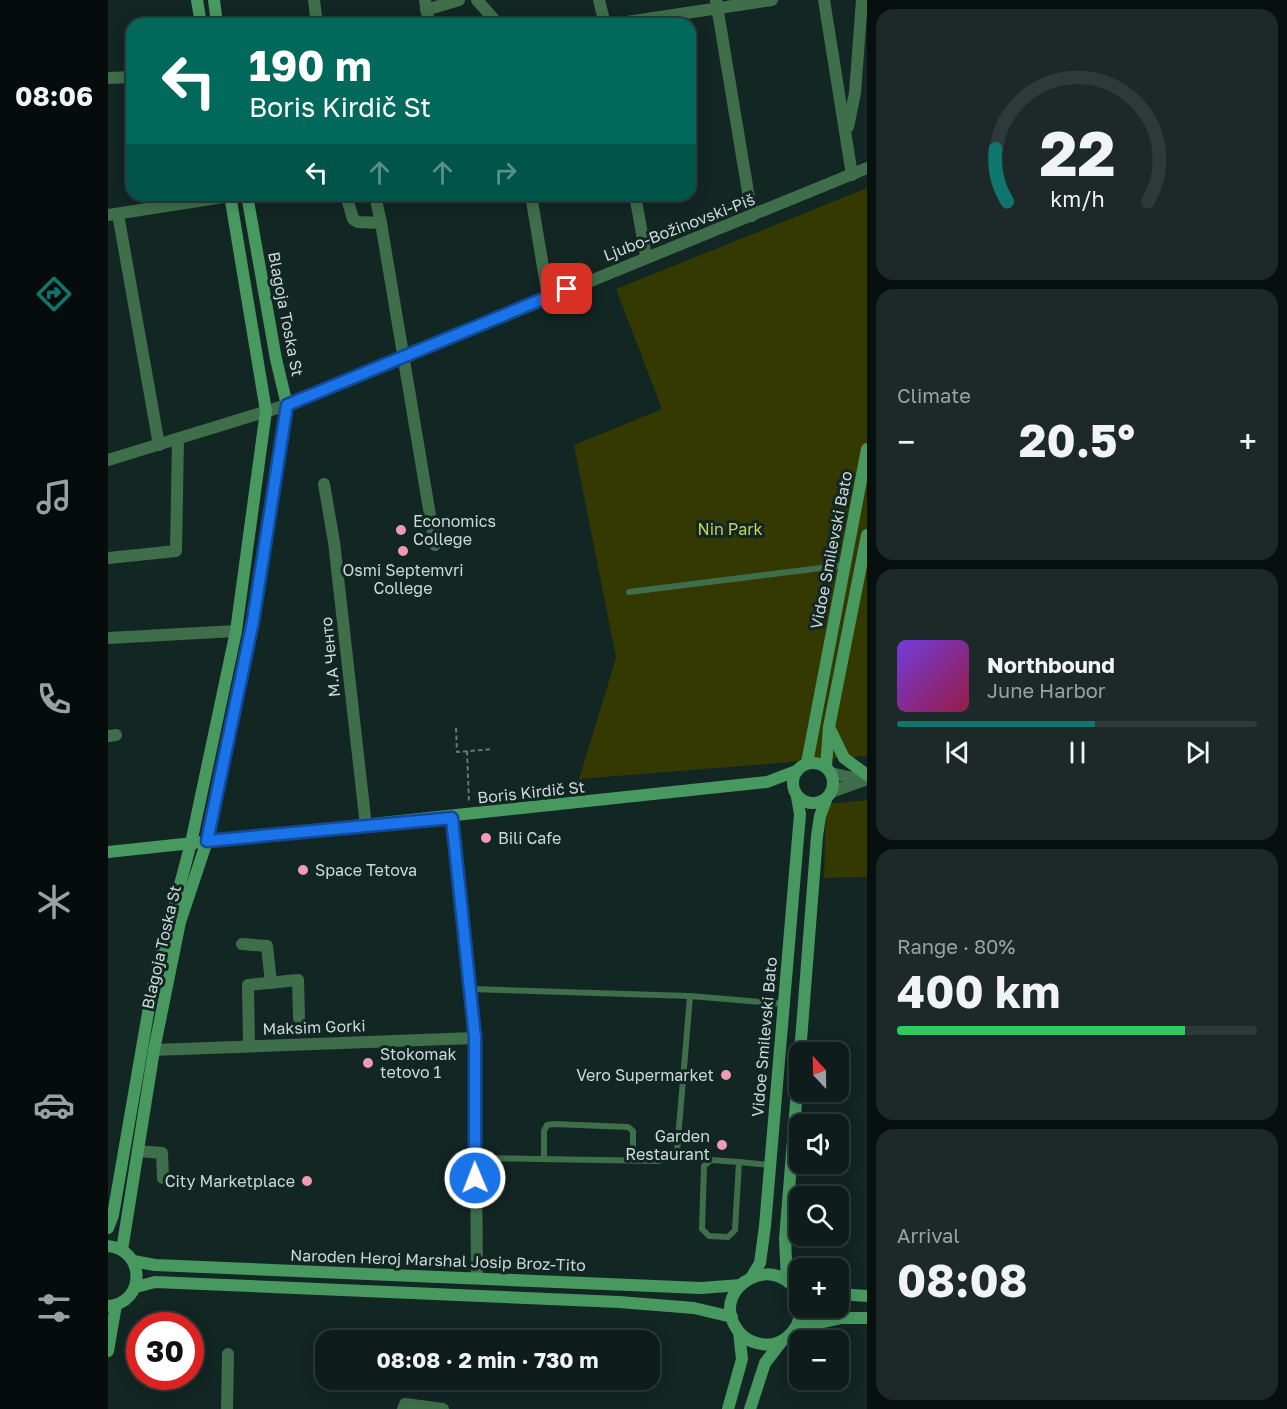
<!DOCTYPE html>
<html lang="en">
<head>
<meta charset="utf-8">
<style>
  body { margin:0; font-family:"Golos Text",sans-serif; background:#1c2928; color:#f1f3f6; height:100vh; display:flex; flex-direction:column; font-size:22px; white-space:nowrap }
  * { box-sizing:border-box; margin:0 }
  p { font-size:20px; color:#9ba1a3 }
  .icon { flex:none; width:33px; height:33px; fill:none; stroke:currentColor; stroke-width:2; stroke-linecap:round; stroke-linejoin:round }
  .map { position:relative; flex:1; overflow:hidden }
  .side { display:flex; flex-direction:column; gap:9px; padding:9px; background:#080f0f; width:420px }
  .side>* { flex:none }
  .banner { position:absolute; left:18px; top:18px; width:570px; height:183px; border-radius:18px; box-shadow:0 3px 15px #0003,0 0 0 2px #2e3a3a; background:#00695c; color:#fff; overflow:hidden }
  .needle { width:39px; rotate:338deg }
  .fabs { position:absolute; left:681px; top:1042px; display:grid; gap:12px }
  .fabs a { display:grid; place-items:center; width:60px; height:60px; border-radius:12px; background:#0e1c1b; box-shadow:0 3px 15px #0003,0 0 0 2px #2e3a3a; font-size:30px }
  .speed { position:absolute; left:18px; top:1312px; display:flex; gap:12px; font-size:30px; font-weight:700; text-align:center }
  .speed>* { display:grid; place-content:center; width:78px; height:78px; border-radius:50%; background:#0e1c1b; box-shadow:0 3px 15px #0003,0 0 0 2px #2e3a3a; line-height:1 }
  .speed .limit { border:9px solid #d22; background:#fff; color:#111 }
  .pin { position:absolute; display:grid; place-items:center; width:51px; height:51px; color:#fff; margin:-26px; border-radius:12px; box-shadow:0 3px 9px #0006 }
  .me { position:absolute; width:66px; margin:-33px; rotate:359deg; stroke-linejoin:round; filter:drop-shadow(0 0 4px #0008) }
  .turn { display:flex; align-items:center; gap:21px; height:126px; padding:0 24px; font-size:27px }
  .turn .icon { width:78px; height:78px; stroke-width:2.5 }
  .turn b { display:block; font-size:42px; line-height:51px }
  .lanes { display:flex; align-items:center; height:57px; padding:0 24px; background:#0003; justify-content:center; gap:30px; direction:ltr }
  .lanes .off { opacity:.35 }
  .big { font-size:45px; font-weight:700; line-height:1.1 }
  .side .card { flex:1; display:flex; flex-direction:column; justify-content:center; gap:9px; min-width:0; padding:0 21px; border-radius:18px; background:#1c2928 }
  .side .dial { align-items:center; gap:0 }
  .dial svg { height:156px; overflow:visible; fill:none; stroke:#2e3a3a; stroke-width:7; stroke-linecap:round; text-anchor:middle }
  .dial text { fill:#f1f3f6; stroke:none }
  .song { display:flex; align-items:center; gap:18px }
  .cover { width:72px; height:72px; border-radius:9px; background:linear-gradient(135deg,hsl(260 70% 55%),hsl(340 70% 35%)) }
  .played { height:6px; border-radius:3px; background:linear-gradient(90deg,#0f766e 55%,#2e3a3a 55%) }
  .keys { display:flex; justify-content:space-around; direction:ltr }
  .heat { display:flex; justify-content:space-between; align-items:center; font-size:33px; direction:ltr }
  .charge { height:9px; border-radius:4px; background:linear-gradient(90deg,#34c759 80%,#2e3a3a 0) }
  .trip { position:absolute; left:207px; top:1330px; width:345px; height:60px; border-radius:18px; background:#0e1c1b; box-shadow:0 3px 15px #0003,0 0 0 2px #2e3a3a; font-weight:700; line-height:60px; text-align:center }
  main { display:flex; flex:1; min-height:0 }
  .tabs { display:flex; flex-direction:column; width:108px; justify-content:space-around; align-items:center; background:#060b0b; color:#9ba1a3 }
  .tabs .icon { width:42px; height:42px }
  .tabs .selected { color:#0f766e }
  .tabs b { font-size:27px; color:#f1f3f6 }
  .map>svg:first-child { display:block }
</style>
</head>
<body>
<main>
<nav class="tabs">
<b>08:06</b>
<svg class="icon selected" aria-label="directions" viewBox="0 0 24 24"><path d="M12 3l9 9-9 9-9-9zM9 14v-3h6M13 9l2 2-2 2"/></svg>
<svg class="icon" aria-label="music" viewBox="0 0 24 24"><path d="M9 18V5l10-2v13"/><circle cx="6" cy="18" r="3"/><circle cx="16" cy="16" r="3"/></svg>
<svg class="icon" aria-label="phone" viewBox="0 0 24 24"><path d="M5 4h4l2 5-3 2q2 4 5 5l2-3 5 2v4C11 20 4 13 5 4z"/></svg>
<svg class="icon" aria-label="climate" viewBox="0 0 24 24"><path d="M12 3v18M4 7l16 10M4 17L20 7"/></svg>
<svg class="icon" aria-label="car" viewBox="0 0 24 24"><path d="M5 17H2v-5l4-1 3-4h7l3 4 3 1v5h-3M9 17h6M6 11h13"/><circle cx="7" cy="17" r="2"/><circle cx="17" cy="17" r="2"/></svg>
<svg class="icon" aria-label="filters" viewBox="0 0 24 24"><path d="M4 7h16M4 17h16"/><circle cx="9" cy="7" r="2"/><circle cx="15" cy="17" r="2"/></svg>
</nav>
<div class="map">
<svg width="759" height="1409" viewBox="0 0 759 1409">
  <rect width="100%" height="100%" fill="#122624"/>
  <g fill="#333900">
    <path d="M759,188v568l-288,23 37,-121 -42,-213 88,-36 -46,-120z"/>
    <path d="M759,800v77l-43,1 2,-74z"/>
  </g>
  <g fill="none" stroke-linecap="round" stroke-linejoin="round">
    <g stroke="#687876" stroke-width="2" stroke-dasharray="4.5 3" stroke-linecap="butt">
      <path d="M348,728l1,24 36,-3"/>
      <path d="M359,751l2,51"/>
    </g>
    <g stroke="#3e6e4a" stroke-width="6">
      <path d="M521,592l216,-27"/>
      <path d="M362,989l220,7 94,8"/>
      <path d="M368,1158l183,3 10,-3 8,-7 13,-155"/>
      <path d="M436,1158v-27l3,-6 7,-1 74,3 5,4v29"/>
      <path d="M603,1160l28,2 -4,68 -7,7 -19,-1 -7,-7 2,-63z"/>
      <path d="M631,1162l30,3"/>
    </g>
    <g stroke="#3e6e4a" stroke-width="12">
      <path d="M206,0l3,24"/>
      <path d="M317,0l4,24"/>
      <path d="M369,0l21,24"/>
      <path d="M491,0l6,24"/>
      <path d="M608,0l36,216"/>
      <path d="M716,0l28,175"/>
      <path d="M318,10l33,-10"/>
      <path d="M506,24l158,-24"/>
      <path d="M0,78l24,-1"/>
      <path d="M740,127l7,-34 7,-93"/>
      <path d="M238,195l7,24 5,3 23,1 54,322"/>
      <path d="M267,195l6,28"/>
      <path d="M423,195l17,102"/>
      <path d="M527,195l11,61"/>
      <path d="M10,214l41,231"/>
      <path d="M0,215l122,-19"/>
      <path d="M0,460l179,-55 580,-237"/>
      <path d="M216,484l10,58 32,284"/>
      <path d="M0,558l68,-7 2,-112"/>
      <path d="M0,638l128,-7"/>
      <path d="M0,736l8,-1"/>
      <path d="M723,773l27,6"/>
      <path d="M723,792l36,-13"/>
      <path d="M344,818l23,220 2,240"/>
      <path d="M134,944l25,2 4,37"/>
      <path d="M141,1046l-1,-61 50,-5 1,38"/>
      <path d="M46,1050l321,-12"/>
      <path d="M30,1151l24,2 1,25"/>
      <path d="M119,1409l1,-55"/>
      <path d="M295,1409l2,-5 38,5"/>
    </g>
    <g stroke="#489960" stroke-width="12">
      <path d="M89,0l4,24"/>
      <path d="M106,0l3,24"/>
      <path d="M723,731l13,27 23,17"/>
      <circle cx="705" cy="783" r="20"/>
      <path d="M699,763l60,-314"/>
      <path d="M718,767l3,-40 38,-192"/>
      <path d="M0,852l659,-70 29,-11"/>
      <path d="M692,1053l17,-217 3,-20 6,-16"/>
      <path d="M0,1228l5,-13 39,-225 39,-147 45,-212 30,-220 -36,-216"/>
      <path d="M0,1246c38,4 38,57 0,60"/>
      <path d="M14,1250l32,-200 26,-128 27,-81 46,-220 34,-216 -11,-46 -29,-164"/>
      <path d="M25,1261l22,4 546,23 40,-3"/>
      <path d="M643,1278l9,-15 5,-37 35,-412 -3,-17"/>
      <path d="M679,1281l-2,-42 15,-185"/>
      <path d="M28,1287l19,-5 464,20 75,6 38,9"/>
      <path d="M730,1294l29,2"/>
      <path d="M692,1299c-19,-50 -89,-15 -65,27 5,9 13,15 22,17 24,7 43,-12 44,-35"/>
      <path d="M688,1328l46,-10h25"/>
      <path d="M0,1351l8,-46"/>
      <path d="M620,1409l14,-50 -3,-27"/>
      <path d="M642,1409l15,-46 17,-22"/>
    </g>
  </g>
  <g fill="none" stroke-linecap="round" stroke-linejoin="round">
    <g stroke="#114b97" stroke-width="15">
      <path id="route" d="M367,1178v-140l-23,-220 -245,23 46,-220 34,-216 280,-116"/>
    </g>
    <use href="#route" stroke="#1a73e8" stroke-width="10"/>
  </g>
  <g fill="#f19ab4" stroke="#122624" stroke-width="2">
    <circle cx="293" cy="530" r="6"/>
    <circle cx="295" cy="551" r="6"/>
    <circle cx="378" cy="838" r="6"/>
    <circle cx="195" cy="870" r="6"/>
    <circle cx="260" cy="1063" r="6"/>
    <circle cx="618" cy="1075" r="6"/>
    <circle cx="614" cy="1145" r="6"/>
    <circle cx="199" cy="1181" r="6"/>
  </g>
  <g text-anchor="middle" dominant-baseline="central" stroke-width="6" stroke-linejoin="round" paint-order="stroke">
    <g font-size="16" fill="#cdd9d7" stroke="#122624">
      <text transform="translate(571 227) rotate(-21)">Ljubo-Božinovski-Piš</text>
      <text transform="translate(178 314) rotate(79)">Blagoja Toska St</text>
      <text transform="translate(723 550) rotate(-79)">Vidoe Smilevski Bato</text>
      <text transform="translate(222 657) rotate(-96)">М.А Ченто</text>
      <text transform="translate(423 792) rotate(-6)">Boris Kirdič St</text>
      <text transform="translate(53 947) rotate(-77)">Blagoja Toska St</text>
      <text transform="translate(206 1027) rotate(-2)">Maksim Gorki</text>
      <text transform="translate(656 1037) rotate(-85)">Vidoe Smilevski Bato</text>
      <text transform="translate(330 1260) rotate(2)">Naroden Heroj Marshal Josip Broz-Tito</text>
    </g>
    <g font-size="16" fill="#cdd9d7" stroke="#122624" text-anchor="start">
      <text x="305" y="521">Economics<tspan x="305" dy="18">College</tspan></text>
      <text x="295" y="570" text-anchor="middle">Osmi Septemvri<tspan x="295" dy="18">College</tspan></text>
      <text x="390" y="838">Bili Cafe</text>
      <text x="207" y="870">Space Tetova</text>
      <text x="272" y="1054">Stokomak<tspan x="272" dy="18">tetovo 1</tspan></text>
      <text x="606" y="1075" text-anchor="end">Vero Supermarket</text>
      <text x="602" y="1136" text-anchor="end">Garden<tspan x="602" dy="18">Restaurant</tspan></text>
      <text x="187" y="1181" text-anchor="end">City Marketplace</text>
    </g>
    <g font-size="16" fill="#c2d25e" stroke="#122624">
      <text x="622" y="529">Nin Park</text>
    </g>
  </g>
</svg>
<div class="fabs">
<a><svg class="needle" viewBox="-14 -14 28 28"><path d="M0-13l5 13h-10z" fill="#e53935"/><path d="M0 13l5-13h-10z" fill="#9ba1a3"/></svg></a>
<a><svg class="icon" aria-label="sound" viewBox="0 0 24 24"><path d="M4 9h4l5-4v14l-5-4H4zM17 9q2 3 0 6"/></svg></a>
<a><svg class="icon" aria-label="search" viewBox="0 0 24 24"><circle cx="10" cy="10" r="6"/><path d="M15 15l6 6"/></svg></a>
<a>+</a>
<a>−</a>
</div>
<div class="speed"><div class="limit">30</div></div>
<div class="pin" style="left:459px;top:289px;background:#d93025"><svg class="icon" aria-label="arrive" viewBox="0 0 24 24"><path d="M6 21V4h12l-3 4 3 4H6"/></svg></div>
<svg class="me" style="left:367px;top:1178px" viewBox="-20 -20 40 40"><circle r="17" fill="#1a73e8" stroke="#fff" stroke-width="3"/><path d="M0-11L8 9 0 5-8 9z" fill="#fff"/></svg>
<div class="trip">08:08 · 2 min · 730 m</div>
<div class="banner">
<div class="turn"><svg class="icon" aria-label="left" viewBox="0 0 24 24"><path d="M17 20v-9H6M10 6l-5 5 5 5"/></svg><div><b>190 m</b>Boris Kirdič St</div></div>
<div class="lanes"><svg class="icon" aria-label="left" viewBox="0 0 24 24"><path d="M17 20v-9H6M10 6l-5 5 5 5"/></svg><svg class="icon off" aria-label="ahead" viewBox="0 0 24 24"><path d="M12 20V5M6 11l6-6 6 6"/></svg><svg class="icon off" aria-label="ahead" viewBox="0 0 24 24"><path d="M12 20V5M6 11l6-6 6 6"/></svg><svg class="icon off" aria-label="right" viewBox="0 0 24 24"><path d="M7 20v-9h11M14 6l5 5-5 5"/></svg></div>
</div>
</div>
<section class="side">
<div class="card dial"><svg viewBox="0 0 100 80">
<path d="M14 69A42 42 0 1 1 86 69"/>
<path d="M14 69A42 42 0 0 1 8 42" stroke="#0f766e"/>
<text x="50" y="56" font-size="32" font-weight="700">22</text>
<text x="50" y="72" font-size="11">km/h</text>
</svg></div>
<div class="card"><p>Climate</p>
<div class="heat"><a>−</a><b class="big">20.5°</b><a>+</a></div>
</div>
<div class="card">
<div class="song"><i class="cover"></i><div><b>Northbound</b><p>June Harbor</p></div></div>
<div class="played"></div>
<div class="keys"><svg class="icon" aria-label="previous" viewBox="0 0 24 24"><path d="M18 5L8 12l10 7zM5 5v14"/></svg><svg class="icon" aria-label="pause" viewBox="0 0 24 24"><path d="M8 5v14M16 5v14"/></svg><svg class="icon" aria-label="next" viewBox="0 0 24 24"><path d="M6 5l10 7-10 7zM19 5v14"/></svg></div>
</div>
<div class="card"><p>Range · 80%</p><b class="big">400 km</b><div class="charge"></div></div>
<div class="card"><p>Arrival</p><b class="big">08:08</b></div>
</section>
</main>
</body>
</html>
